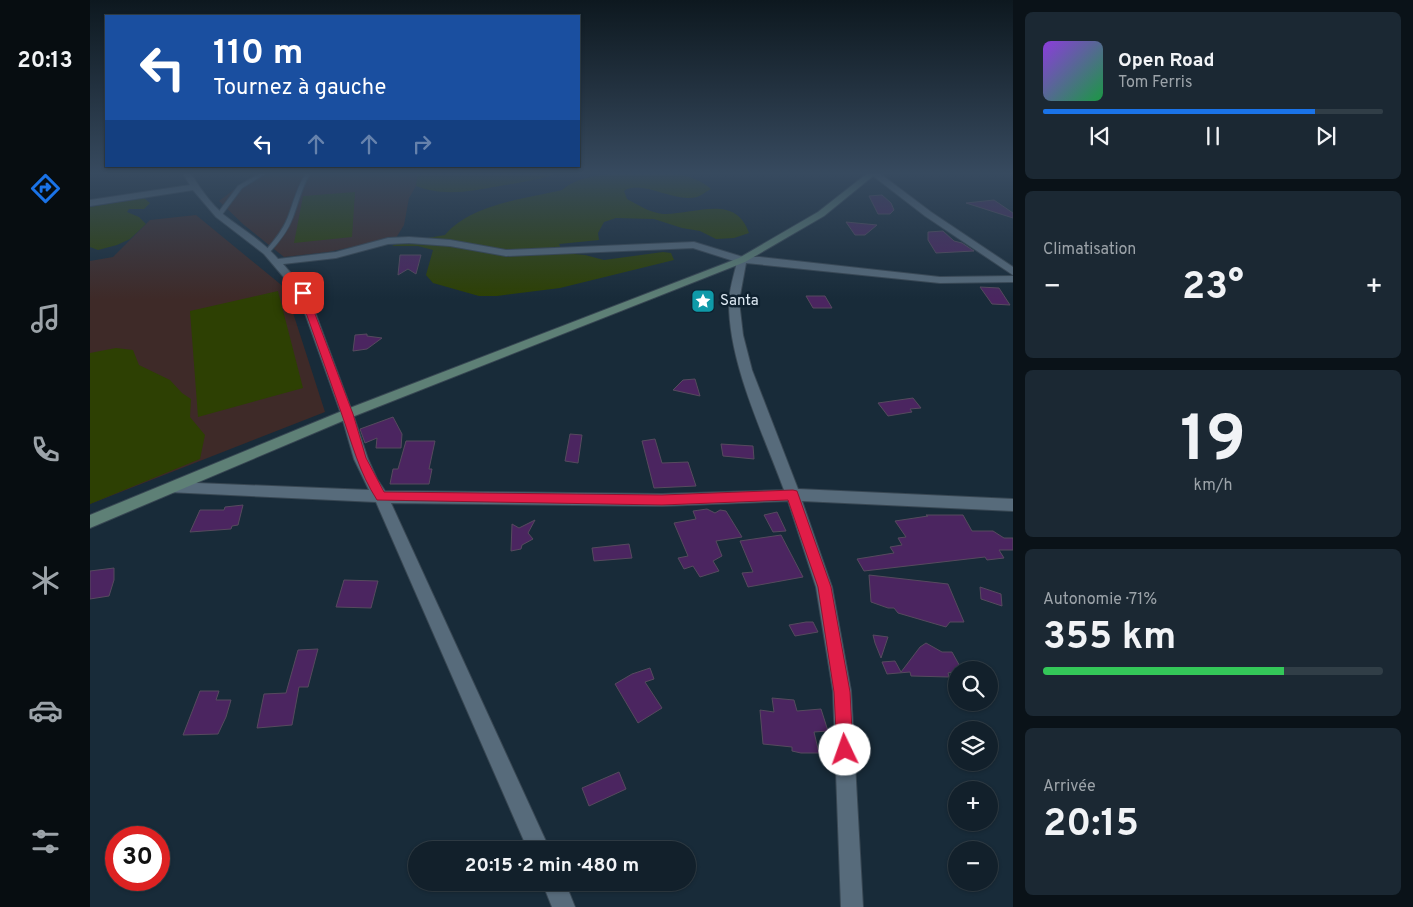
<!DOCTYPE html>
<html lang="fr">
<head>
<meta charset="utf-8">
<style>
  body { margin:0; font-family:Overpass,sans-serif; background:#1b2833; color:#f1f3f6; height:100vh; display:flex; flex-direction:column; font-size:19px; white-space:nowrap }
  * { box-sizing:border-box; margin:0 }
  p { font-size:16px; color:#9ca3a9 }
  .icon { flex:none; width:28px; height:28px; fill:none; stroke:currentColor; stroke-width:2; stroke-linecap:round; stroke-linejoin:round }
  .map { position:relative; flex:1; overflow:hidden }
  .sheet { display:flex; flex-direction:column; gap:12px; padding:12px; background:#0a1218; width:400px }
  .sheet>* { flex:none }
  .banner { position:absolute; left:15px; top:15px; width:475px; height:152px; border-radius:0px; box-shadow:0 1px 4px #0004,0 0 0 1px #313e47; background:#1a4fa0; color:#fff; overflow:hidden }
  .controls { position:absolute; left:858px; top:661px; display:grid; gap:10px }
  .controls a { display:grid; place-items:center; width:50px; height:50px; border-radius:50%; background:#12202b; box-shadow:0 1px 4px #0004,0 0 0 1px #313e47; font-size:25px }
  .speed { position:absolute; left:15px; top:826px; display:flex; gap:10px; font-size:25px; font-weight:700; text-align:center }
  .speed>* { display:grid; place-content:center; width:65px; height:65px; border-radius:50%; background:#12202b; box-shadow:0 1px 4px #0004,0 0 0 1px #313e47; line-height:1 }
  .speed .limit { border:8px solid #d22; background:#fff; color:#111 }
  .pin { position:absolute; display:grid; place-items:center; width:42px; height:42px; color:#fff; margin:-21px; border-radius:10px; box-shadow:0 2px 8px #0006 }
  .me { position:absolute; width:55px; margin:-28px; rotate:357deg; stroke-linejoin:round; filter:drop-shadow(0 0 4px #0008) }
  .turn { display:flex; align-items:center; gap:18px; height:105px; padding:0 25px; font-size:22px }
  .turn .icon { width:65px; height:65px; stroke-width:2.5 }
  .turn b { display:block; font-size:35px; line-height:42px }
  .lanes { display:flex; align-items:center; height:48px; padding:0 25px; background:#0003; justify-content:center; gap:25px; direction:ltr }
  .lanes .off { opacity:.35 }
  .big { font-size:38px; font-weight:700; line-height:1.1 }
  .sheet .widget { flex:1; display:flex; flex-direction:column; justify-content:center; gap:8px; min-width:0; padding:0 18px; border-radius:8px; background:#1b2833 }
  .sheet .dial { align-items:center; gap:0 }
  .dial b { font-size:65px; line-height:1 }
  .song { display:flex; align-items:center; gap:15px }
  .cover { width:60px; height:60px; border-radius:8px; background:linear-gradient(135deg,hsl(270 70% 55%),hsl(140 70% 35%)) }
  .played { height:5px; border-radius:2px; background:linear-gradient(90deg,#1a73e8 80%,#313e47 80%) }
  .keys { display:flex; justify-content:space-around; direction:ltr }
  .heat { display:flex; justify-content:space-between; align-items:center; font-size:28px; direction:ltr }
  .charge { height:8px; border-radius:4px; background:linear-gradient(90deg,#34c759 71%,#313e47 0) }
  .trip { position:absolute; left:318px; top:841px; width:288px; height:50px; border-radius:25px; background:#12202b; box-shadow:0 1px 4px #0004,0 0 0 1px #313e47; font-weight:700; line-height:50px; text-align:center }
  main { display:flex; flex:1; min-height:0 }
  .tab-bar { display:flex; flex-direction:column; width:90px; justify-content:space-around; align-items:center; background:#070d11; color:#9ca3a9 }
  .tab-bar .icon { width:35px; height:35px }
  .tab-bar .active { color:#1a73e8 }
  .tab-bar b { font-size:22px; color:#f1f3f6 }
  .map>svg:first-child { display:block }
</style>
</head>
<body>
<main>
<nav class="tab-bar">
<b>20:13</b>
<svg class="icon active" aria-label="directions" viewBox="0 0 24 24"><path d="M12 3l9 9-9 9-9-9zM9 14v-3h6M13 9l2 2-2 2"/></svg>
<svg class="icon" aria-label="music" viewBox="0 0 24 24"><path d="M9 18V5l10-2v13"/><circle cx="6" cy="18" r="3"/><circle cx="16" cy="16" r="3"/></svg>
<svg class="icon" aria-label="phone" viewBox="0 0 24 24"><path d="M5 4h4l2 5-3 2q2 4 5 5l2-3 5 2v4C11 20 4 13 5 4z"/></svg>
<svg class="icon" aria-label="climate" viewBox="0 0 24 24"><path d="M12 3v18M4 7l16 10M4 17L20 7"/></svg>
<svg class="icon" aria-label="car" viewBox="0 0 24 24"><path d="M5 17H2v-5l4-1 3-4h7l3 4 3 1v5h-3M9 17h6M6 11h13"/><circle cx="7" cy="17" r="2"/><circle cx="17" cy="17" r="2"/></svg>
<svg class="icon" aria-label="filters" viewBox="0 0 24 24"><path d="M4 7h16M4 17h16"/><circle cx="9" cy="7" r="2"/><circle cx="15" cy="17" r="2"/></svg>
</nav>
<div class="map">
<svg width="923" height="907" viewBox="0 0 923 907">
  <rect width="100%" height="100%" fill="#182b39"/>
  <g fill="#3e2a28">
    <path d="M167,172h161l-2,14 -7,12 -5,27 -8,13 -68,14 -44,5 -40,-32 -25,-24z"/>
    <path d="M106,215l89,73 40,124 -235,92v-243l23,-4 37,-37z"/>
  </g>
  <g fill="#2d4003">
    <path d="M328,172h142c-19,8 -39,10 -60,14 -30,5 -55,11 -84,0z"/>
    <path d="M550,172c24,0 52,0 71,17 -4,2 -9,6 -14,8 -24,6 -55,-18 -73,-6l3,8c11,6 24,14 36,15 32,1 72,-21 86,19l-15,5 -18,1 -16,-8 -18,-3 -28,-9 -38,-1 -12,4 -6,11 1,7 -40,4 4,9 22,2 19,5 59,-8 8,1 3,7 -114,28 -63,8h-18l-46,-13 -7,-8 7,-25 -15,-4h-26l6,-3 47,-8c26,-31 79,-36 117,-45 19,-17 53,-16 78,-18z"/>
    <path d="M265,192l-3,45 -58,6 9,-47z"/>
    <path d="M54,198l6,5 -6,6h-15l-2,3 12,5 7,7 -16,15 -13,6 -19,5 -8,-3v-40z"/>
    <path d="M188,291l25,97 -105,29 -8,-106z"/>
    <path d="M26,348l17,2 6,15 31,15 12,13 9,6 -1,18 15,18 -5,24 -110,45v-151z"/>
  </g>
  <g fill="#4b2560" stroke="#564a5e">
    <path d="M792,195l9,8 3,7 -4,4h-12l-9,-18z"/>
    <path d="M904,200l19,13v5l-47,-15z"/>
    <path d="M756,222l31,3 -12,10h-10z"/>
    <path d="M853,231l11,10 8,2 12,8 -38,2 -8,-13v-8z"/>
    <path d="M310,255h21l-5,19 -8,-5 -10,6z"/>
    <path d="M890,287l19,1 11,17 -18,-1z"/>
    <path d="M716,296h19l7,12h-19z"/>
    <path d="M277,334v2l15,2 -15,11 -14,2 2,-16z"/>
    <path d="M605,379l5,17 -27,-6 10,-10z"/>
    <path d="M823,398l8,10 -11,1 2,3 -24,4 -10,-13z"/>
    <path d="M303,417l9,17 -1,14h-25l1,-10 -12,5 -5,-14z"/>
    <path d="M480,434l12,1 -4,28 -13,-2z"/>
    <path d="M565,439l7,24 26,-1 8,24 -42,2 -12,-47z"/>
    <path d="M316,441h29l-6,28h3l-3,15h-39l3,-15h5z"/>
    <path d="M631,444l32,2 1,13 -31,-3z"/>
    <path d="M153,505l-5,20 -6,1 -1,3 -41,3 10,-22h24l1,-3z"/>
    <path d="M617,509l8,4 5,-3 6,1 16,26 -26,4 6,15 -9,5 6,10 -19,6 -7,-11 -9,3 -6,-11 10,-2 -14,-33 22,-4 -3,-8z"/>
    <path d="M687,512l9,19 -13,1 -9,-17z"/>
    <path d="M836,515h37l9,16h21l11,7h9v12h-14l5,8 -17,2 -2,-3 -121,14 -7,-12 37,-6 -4,-6 12,-2 -4,-7 8,-1 -11,-16 33,-5z"/>
    <path d="M445,520l-7,13 5,6 -11,6 -1,4 -10,2 1,-27 7,4z"/>
    <path d="M691,535l22,42 -55,10 -6,-14 11,-1 -13,-31z"/>
    <path d="M539,544l3,14 -38,3 -2,-13z"/>
    <path d="M24,568v12l-5,16 -19,3v-28z"/>
    <path d="M779,575l79,9 16,38h-14l-4,5 -48,-14 -4,-5h-6l-17,-6z"/>
    <path d="M254,580l34,1 -7,27 -35,-1z"/>
    <path d="M890,587l21,7 1,12 -21,-7z"/>
    <path d="M716,622h7l5,10 -23,4 -6,-11z"/>
    <path d="M783,635l15,2 -7,21 -6,-15z"/>
    <path d="M836,643l16,9h10l10,18 -14,3 1,4 -38,-1 -1,-4 -23,2 -5,-12 13,-1 6,11 19,-25z"/>
    <path d="M228,649l-10,38h-9l-7,38 -35,3 7,-34 22,-1 12,-43z"/>
    <path d="M560,668l4,11 -9,3 17,26 -24,15 -23,-39 17,-10z"/>
    <path d="M110,691h19l-3,9h15l-5,17 -8,17 -35,1z"/>
    <path d="M682,698l22,2 3,11 24,-2 7,22 -14,1 5,21h-18l-9,-2v-4l-29,-3 -3,-34 14,2z"/>
    <path d="M529,772l7,17 -37,17 -7,-18z"/>
  </g>
  <g fill="none" stroke-linecap="round" stroke-linejoin="round">
    <g stroke="#384753" stroke-width="2">
      <g id="service">
        <path d="M172,172h6l-26,16 -21,28h-4v-2l21,-28z"/>
        <path d="M217,172h4c-9,14 -12,29 -18,45 -5,14 -14,25 -24,36h-4v-2c9,-10 18,-21 23,-34 6,-15 9,-31 19,-45z"/>
      </g>
    </g>
    <g stroke="#384753" stroke-width="2">
      <g id="minor">
        <path d="M92,172h8c9,15 21,32 34,43 18,14 39,26 54,44l58,-7 52,-14 21,-1 41,3 56,10 188,-8 49,15h17l180,20 73,-1v6l-73,1 -194,-20 -7,38 4,34 9,35 46,119 215,10v12l-211,-10 30,86 19,104 12,216h-22l-8,-216 -17,-104 -28,-86 -126,5 -271,-3 159,347h-22l-152,-348 -208,-10 -2,-4 2,-4 5,-2 196,8 -15,-31 -13,-45 -43,-120 -34,-40 -48,-37 -23,-27 -103,16v-6l100,-15zM319,243l41,3 56,10 187,-8 44,14c-3,13 -8,28 -8,41 0,61 34,130 55,187l-122,4 -277,-3 -8,-12 -9,-20 -15,-45 -45,-121 -25,-29 53,-6 52,-14z"/>
        <path d="M778,172h10l53,40 82,55v8l-88,-59z"/>
        <path d="M452,882h23l10,25h-23z"/>
      </g>
    </g>
    <g stroke="#384753" stroke-width="2">
      <path id="secondary" d="M779,172h9l-54,44 -79,46 -393,155 -262,111v-13l252,-104 397,-153 79,-46z"/>
    </g>
    <use href="#service" fill="#576b7b" fill-rule="evenodd"/>
    <use href="#minor" fill="#576b7b" fill-rule="evenodd"/>
    <use href="#secondary" fill="#5e8076" fill-rule="evenodd"/>
  </g>
  <linearGradient id="sky" x2="0" y2="1"><stop stop-color="#0d181f"/><stop offset="0.58" stop-color="#374a5f"/><stop offset="1" stop-color="#374a5f" stop-opacity="0"/></linearGradient>
  <rect width="923" height="299" fill="url(#sky)"/>
  <path fill="#e11d48" stroke="#92132f" d="M213,290l4,3 46,121 13,44 18,34 278,3 131,-5 4,1 34,96 19,105 3,58 -2,6 -6,2 -6,-2 -2,-6 -3,-58 -16,-105 -30,-87 -126,5 -285,-5c-18,-28 -25,-57 -36,-88 -14,-40 -28,-80 -42,-119z"/>
  <defs>
    <g id="sight-square" transform="scale(1.25)"><rect x="-9" y="-9" width="18" height="18" rx="4" fill="#0f9aa8" stroke="#0f212f"/><path d="M0-6L1.8-2.2L6-1.7L2.9 1.2L3.7 5.4L0 3.3L-3.7 5.4L-2.9 1.2L-6-1.7L-1.8-2.2Z" fill="#fff"/></g>
  </defs>
  <g fill-rule="evenodd">
    <use href="#sight-square" x="613" y="301"/>
  </g>
  <g text-anchor="middle" dominant-baseline="central" stroke-width="5" stroke-linejoin="round" paint-order="stroke">
    <g font-size="15" fill="#dfeaf4" stroke="#0f212f" text-anchor="start">
      <text x="630" y="301">Santa</text>
    </g>
  </g>
</svg>
<div class="controls">
<a><svg class="icon" aria-label="search" viewBox="0 0 24 24"><circle cx="10" cy="10" r="6"/><path d="M15 15l6 6"/></svg></a>
<a><svg class="icon" aria-label="layers" viewBox="0 0 24 24"><path d="M12 4l9 5-9 5-9-5zM3 14l9 5 9-5"/></svg></a>
<a>+</a>
<a>−</a>
</div>
<div class="speed"><div class="limit">30</div></div>
<div class="pin" style="left:213px;top:293px;background:#d93025"><svg class="icon" aria-label="arrive" viewBox="0 0 24 24"><path d="M6 21V4h12l-3 4 3 4H6"/></svg></div>
<svg class="me" style="left:755px;top:750px" viewBox="-20 -20 40 40"><circle r="19" fill="#fff"/><path d="M0-13L10 11 0 6-10 11z" fill="#e11d48"/></svg>
<div class="trip">20:15 · 2 min · 480 m</div>
<div class="banner">
<div class="turn"><svg class="icon" aria-label="left" viewBox="0 0 24 24"><path d="M17 20v-9H6M10 6l-5 5 5 5"/></svg><div><b>110 m</b>Tournez à gauche</div></div>
<div class="lanes"><svg class="icon" aria-label="left" viewBox="0 0 24 24"><path d="M17 20v-9H6M10 6l-5 5 5 5"/></svg><svg class="icon off" aria-label="ahead" viewBox="0 0 24 24"><path d="M12 20V5M6 11l6-6 6 6"/></svg><svg class="icon off" aria-label="ahead" viewBox="0 0 24 24"><path d="M12 20V5M6 11l6-6 6 6"/></svg><svg class="icon off" aria-label="right" viewBox="0 0 24 24"><path d="M7 20v-9h11M14 6l5 5-5 5"/></svg></div>
</div>
</div>
<section class="sheet">
<div class="widget">
<div class="song"><i class="cover"></i><div><b>Open Road</b><p>Tom Ferris</p></div></div>
<div class="played"></div>
<div class="keys"><svg class="icon" aria-label="previous" viewBox="0 0 24 24"><path d="M18 5L8 12l10 7zM5 5v14"/></svg><svg class="icon" aria-label="pause" viewBox="0 0 24 24"><path d="M8 5v14M16 5v14"/></svg><svg class="icon" aria-label="next" viewBox="0 0 24 24"><path d="M6 5l10 7-10 7zM19 5v14"/></svg></div>
</div>
<div class="widget"><p>Climatisation</p>
<div class="heat"><a>−</a><b class="big">23°</b><a>+</a></div>
</div>
<div class="widget dial"><b>19</b><p>km/h</p></div>
<div class="widget"><p>Autonomie · 71%</p><b class="big">355 km</b><div class="charge"></div></div>
<div class="widget"><p>Arrivée</p><b class="big">20:15</b></div>
</section>
</main>
</body>
</html>
